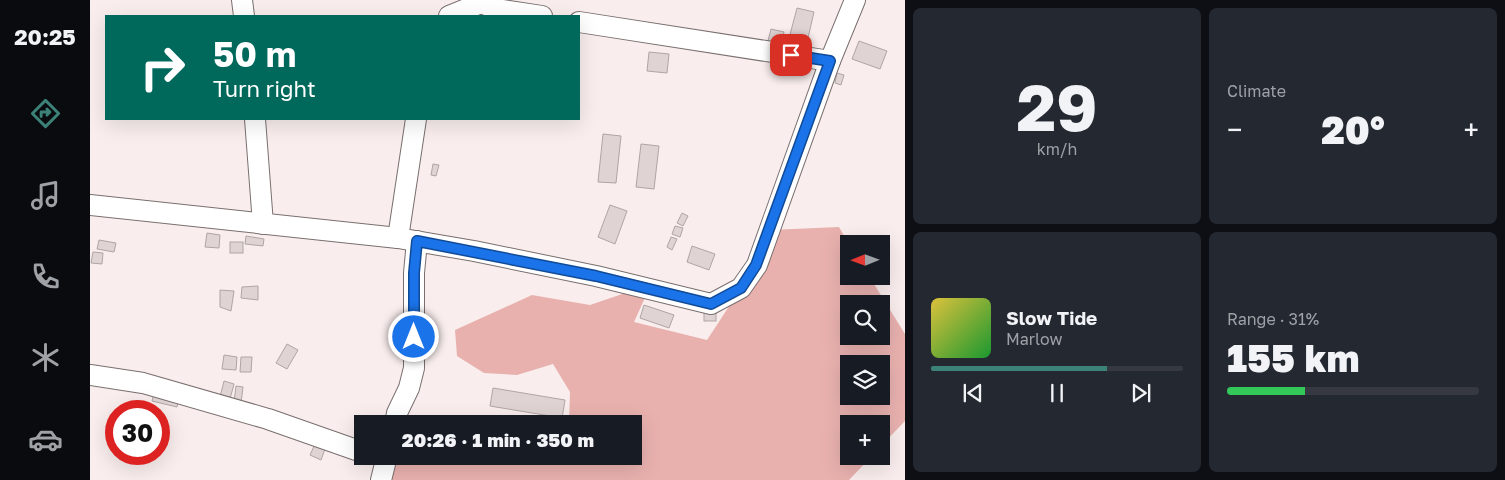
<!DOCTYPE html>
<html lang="en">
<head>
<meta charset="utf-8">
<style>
  body { margin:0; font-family:"Golos Text",sans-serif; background:#242831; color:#f1f3f6; height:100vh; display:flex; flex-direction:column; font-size:19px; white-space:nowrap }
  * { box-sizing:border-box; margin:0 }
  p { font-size:16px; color:#9ea1a6 }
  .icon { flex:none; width:28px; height:28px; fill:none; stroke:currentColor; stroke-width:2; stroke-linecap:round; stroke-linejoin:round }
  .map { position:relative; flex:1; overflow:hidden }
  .drawer { display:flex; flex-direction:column; gap:8px; padding:8px; background:#0d0f14; width:600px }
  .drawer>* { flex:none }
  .guide { position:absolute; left:15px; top:15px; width:475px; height:105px; border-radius:0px; box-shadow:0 5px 20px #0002; background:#00695c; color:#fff; overflow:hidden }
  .needle { width:32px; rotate:269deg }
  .controls { position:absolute; left:750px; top:235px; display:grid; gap:10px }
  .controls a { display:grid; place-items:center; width:50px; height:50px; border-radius:0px; background:#171b24; box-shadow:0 5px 20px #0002; font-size:25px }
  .speed { position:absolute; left:15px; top:400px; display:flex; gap:10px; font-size:25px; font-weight:700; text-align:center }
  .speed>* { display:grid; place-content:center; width:65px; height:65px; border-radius:50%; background:#171b24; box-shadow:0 5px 20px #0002; line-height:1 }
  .speed .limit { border:8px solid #d22; background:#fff; color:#111 }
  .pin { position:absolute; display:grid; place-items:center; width:42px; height:42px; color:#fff; margin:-21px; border-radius:10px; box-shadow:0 2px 8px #0006 }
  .me { position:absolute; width:55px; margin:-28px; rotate:0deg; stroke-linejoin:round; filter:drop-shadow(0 0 4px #0008) }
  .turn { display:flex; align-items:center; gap:18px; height:105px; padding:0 25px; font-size:22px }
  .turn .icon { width:65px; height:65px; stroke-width:2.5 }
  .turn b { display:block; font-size:35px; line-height:42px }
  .big { font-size:38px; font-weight:800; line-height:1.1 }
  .drawer .card { flex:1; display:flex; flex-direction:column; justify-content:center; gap:8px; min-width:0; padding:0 18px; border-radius:8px; background:#242831 }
  .drawer .dial { align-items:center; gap:0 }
  .dial b { font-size:65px; line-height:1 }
  .song { display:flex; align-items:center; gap:15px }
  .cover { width:60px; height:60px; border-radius:8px; background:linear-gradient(135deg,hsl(50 70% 55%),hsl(130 70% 35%)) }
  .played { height:5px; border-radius:2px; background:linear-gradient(90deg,#3c8279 70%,#363941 70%) }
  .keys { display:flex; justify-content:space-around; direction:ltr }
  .heat { display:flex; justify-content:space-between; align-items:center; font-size:28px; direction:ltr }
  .charge { height:8px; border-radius:4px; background:linear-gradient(90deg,#34c759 31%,#363941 0) }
  .drawer .tiles { flex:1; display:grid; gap:8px; grid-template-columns:repeat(2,1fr) }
  .trip { position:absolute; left:264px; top:415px; width:288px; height:50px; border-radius:0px; background:#171b24; box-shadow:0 5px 20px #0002; font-weight:800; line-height:50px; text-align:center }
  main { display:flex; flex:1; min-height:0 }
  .dock { display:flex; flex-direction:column; width:90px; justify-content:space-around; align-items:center; background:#090b0e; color:#9ea1a6 }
  .dock .icon { width:35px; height:35px }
  .dock .active { color:#3c8279 }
  .dock b { font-size:22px; color:#f1f3f6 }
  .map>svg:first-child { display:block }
</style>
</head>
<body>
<main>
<nav class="dock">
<b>20:25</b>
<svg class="icon active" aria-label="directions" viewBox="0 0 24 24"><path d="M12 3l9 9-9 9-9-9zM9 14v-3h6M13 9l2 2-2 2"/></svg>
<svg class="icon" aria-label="music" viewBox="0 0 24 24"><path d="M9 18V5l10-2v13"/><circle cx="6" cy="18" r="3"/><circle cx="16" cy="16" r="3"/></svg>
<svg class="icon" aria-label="phone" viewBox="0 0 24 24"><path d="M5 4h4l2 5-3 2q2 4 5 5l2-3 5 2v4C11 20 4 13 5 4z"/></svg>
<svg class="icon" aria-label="climate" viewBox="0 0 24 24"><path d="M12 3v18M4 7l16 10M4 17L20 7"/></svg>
<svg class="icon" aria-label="car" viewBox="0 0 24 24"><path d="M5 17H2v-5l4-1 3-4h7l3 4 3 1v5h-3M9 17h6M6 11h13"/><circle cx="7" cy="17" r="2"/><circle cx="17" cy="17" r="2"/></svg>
</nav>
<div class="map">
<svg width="815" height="480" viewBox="0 0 815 480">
  <rect width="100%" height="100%" fill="#f9eeed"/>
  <path fill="#e8b1ae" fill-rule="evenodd" d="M749,227l10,17v32h20l36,58v87l-24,25v-22h-32v32h23l-23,24h-468l6,-24h165l15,3 1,-3h64v-32h-63l1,-32 -17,-28 -36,11 -33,-2 -27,-17 -2,-26 77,-35 58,10 41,-14 18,-2 -15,33 73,18 34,-52 28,-58zM759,304h32v32h-32zM759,364h32v32h-32z"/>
  <g fill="#dfd4d3" stroke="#afa5a4">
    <path d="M707,8l17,4 -9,39 -18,-5z"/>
    <path d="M681,29l13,3 -3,12 -13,-3z"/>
    <path d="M769,41l28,10 -7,18 -28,-10z"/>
    <path d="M559,52l20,2 -2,19 -20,-2z"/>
    <path d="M747,73l7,2 -3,10 -6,-2z"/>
    <path d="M513,134l18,2 -5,47 -18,-1z"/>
    <path d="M551,144l18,2 -5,43 -18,-2z"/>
    <path d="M343,164l6,1 -3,11 -5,-1z"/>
    <path d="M520,205l17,6 -12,33 -17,-7z"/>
    <path d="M592,213l6,3 -5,10 -6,-3z"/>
    <path d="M585,226l8,2 -3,9 -8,-3z"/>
    <path d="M117,233l13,2 -1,13 -14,-1z"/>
    <path d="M156,236l18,3 -1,7 -18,-2z"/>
    <path d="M581,237l6,2 -5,11 -5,-3z"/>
    <path d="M9,240l17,3 -2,9 -17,-3z"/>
    <rect x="140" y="242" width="13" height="11"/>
    <path d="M602,246l23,8 -6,16 -22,-8z"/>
    <path d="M3,252l10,1 -1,11 -11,-1z"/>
    <path d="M168,286v14l-17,-2 1,-11z"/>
    <path d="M130,290l14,1 -3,20 -11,-4z"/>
    <path d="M554,305l30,10 -5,13 -29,-10z"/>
    <rect x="614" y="312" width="12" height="9"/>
    <path d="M197,344l11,6 -11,19 -11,-6z"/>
    <path d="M134,355l13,2 -1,13 -14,-1z"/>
    <path d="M151,357h11l-1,15h-11z"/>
    <path d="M134,381l10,3 -4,15 -10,-2z"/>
    <path d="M146,386l7,1 -2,16 -7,-1z"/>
    <path d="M403,388l72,12 -3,18 -72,-12z"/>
    <path d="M64,393l25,5 -2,9 -25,-6z"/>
    <path d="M225,444l10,5 -4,11 -11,-5z"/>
  </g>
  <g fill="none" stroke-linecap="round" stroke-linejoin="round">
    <g stroke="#796f6e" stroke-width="22">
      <g id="minor">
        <path d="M152,0l2,16"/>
        <path d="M391,3l15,6 46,7"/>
        <path d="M359,16l32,-13v-3"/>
        <path d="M489,22l251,39"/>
        <path d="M165,119l8,105"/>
        <path d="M0,205l308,33 76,13 122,25 115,28 30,-16 16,-23 73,-204 25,-61"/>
        <path d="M308,238l18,-119"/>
        <path d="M0,375l53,8 125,36 94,33"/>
        <path d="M305,424l2,-11 12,-25 5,-20v-95l3,-32"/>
        <path d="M291,480l6,-24"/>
      </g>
    </g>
    <use href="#minor" stroke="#fff" stroke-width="20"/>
  </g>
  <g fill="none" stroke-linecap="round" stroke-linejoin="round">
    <g stroke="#114b97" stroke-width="12">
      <path id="route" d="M324,337v-64l3,-32 179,35 115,28 30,-16 15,-23 74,-204 -39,-6"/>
    </g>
    <use href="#route" stroke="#1a73e8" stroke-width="9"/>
  </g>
</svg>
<div class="controls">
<a><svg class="needle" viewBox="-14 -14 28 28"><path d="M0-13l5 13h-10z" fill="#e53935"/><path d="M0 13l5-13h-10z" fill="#9ea1a6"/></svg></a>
<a><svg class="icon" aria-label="search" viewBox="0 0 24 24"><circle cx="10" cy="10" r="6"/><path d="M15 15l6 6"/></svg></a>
<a><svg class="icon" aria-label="layers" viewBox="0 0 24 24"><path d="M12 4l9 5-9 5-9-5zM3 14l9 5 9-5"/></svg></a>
<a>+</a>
</div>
<div class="speed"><div class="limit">30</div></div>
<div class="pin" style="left:701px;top:55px;background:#d93025"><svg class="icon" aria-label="arrive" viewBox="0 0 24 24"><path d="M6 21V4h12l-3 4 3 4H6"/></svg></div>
<svg class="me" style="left:324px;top:337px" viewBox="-20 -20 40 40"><circle r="17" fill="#1a73e8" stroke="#fff" stroke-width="3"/><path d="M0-11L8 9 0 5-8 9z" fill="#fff"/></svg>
<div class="trip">20:26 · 1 min · 350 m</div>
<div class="guide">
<div class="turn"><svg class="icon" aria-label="right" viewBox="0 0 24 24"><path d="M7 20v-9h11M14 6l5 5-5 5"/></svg><div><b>50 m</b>Turn right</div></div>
</div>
</div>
<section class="drawer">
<div class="tiles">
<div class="card dial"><b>29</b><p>km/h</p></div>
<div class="card"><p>Climate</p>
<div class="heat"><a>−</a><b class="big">20°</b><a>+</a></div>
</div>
<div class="card">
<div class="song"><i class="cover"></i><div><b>Slow Tide</b><p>Marlow</p></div></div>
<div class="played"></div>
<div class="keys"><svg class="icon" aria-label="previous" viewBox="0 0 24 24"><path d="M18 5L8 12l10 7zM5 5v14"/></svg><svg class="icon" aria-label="pause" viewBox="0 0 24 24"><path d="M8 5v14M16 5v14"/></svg><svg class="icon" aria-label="next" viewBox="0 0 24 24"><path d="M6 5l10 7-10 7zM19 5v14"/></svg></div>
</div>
<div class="card"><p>Range · 31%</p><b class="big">155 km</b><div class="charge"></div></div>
</div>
</section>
</main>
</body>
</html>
